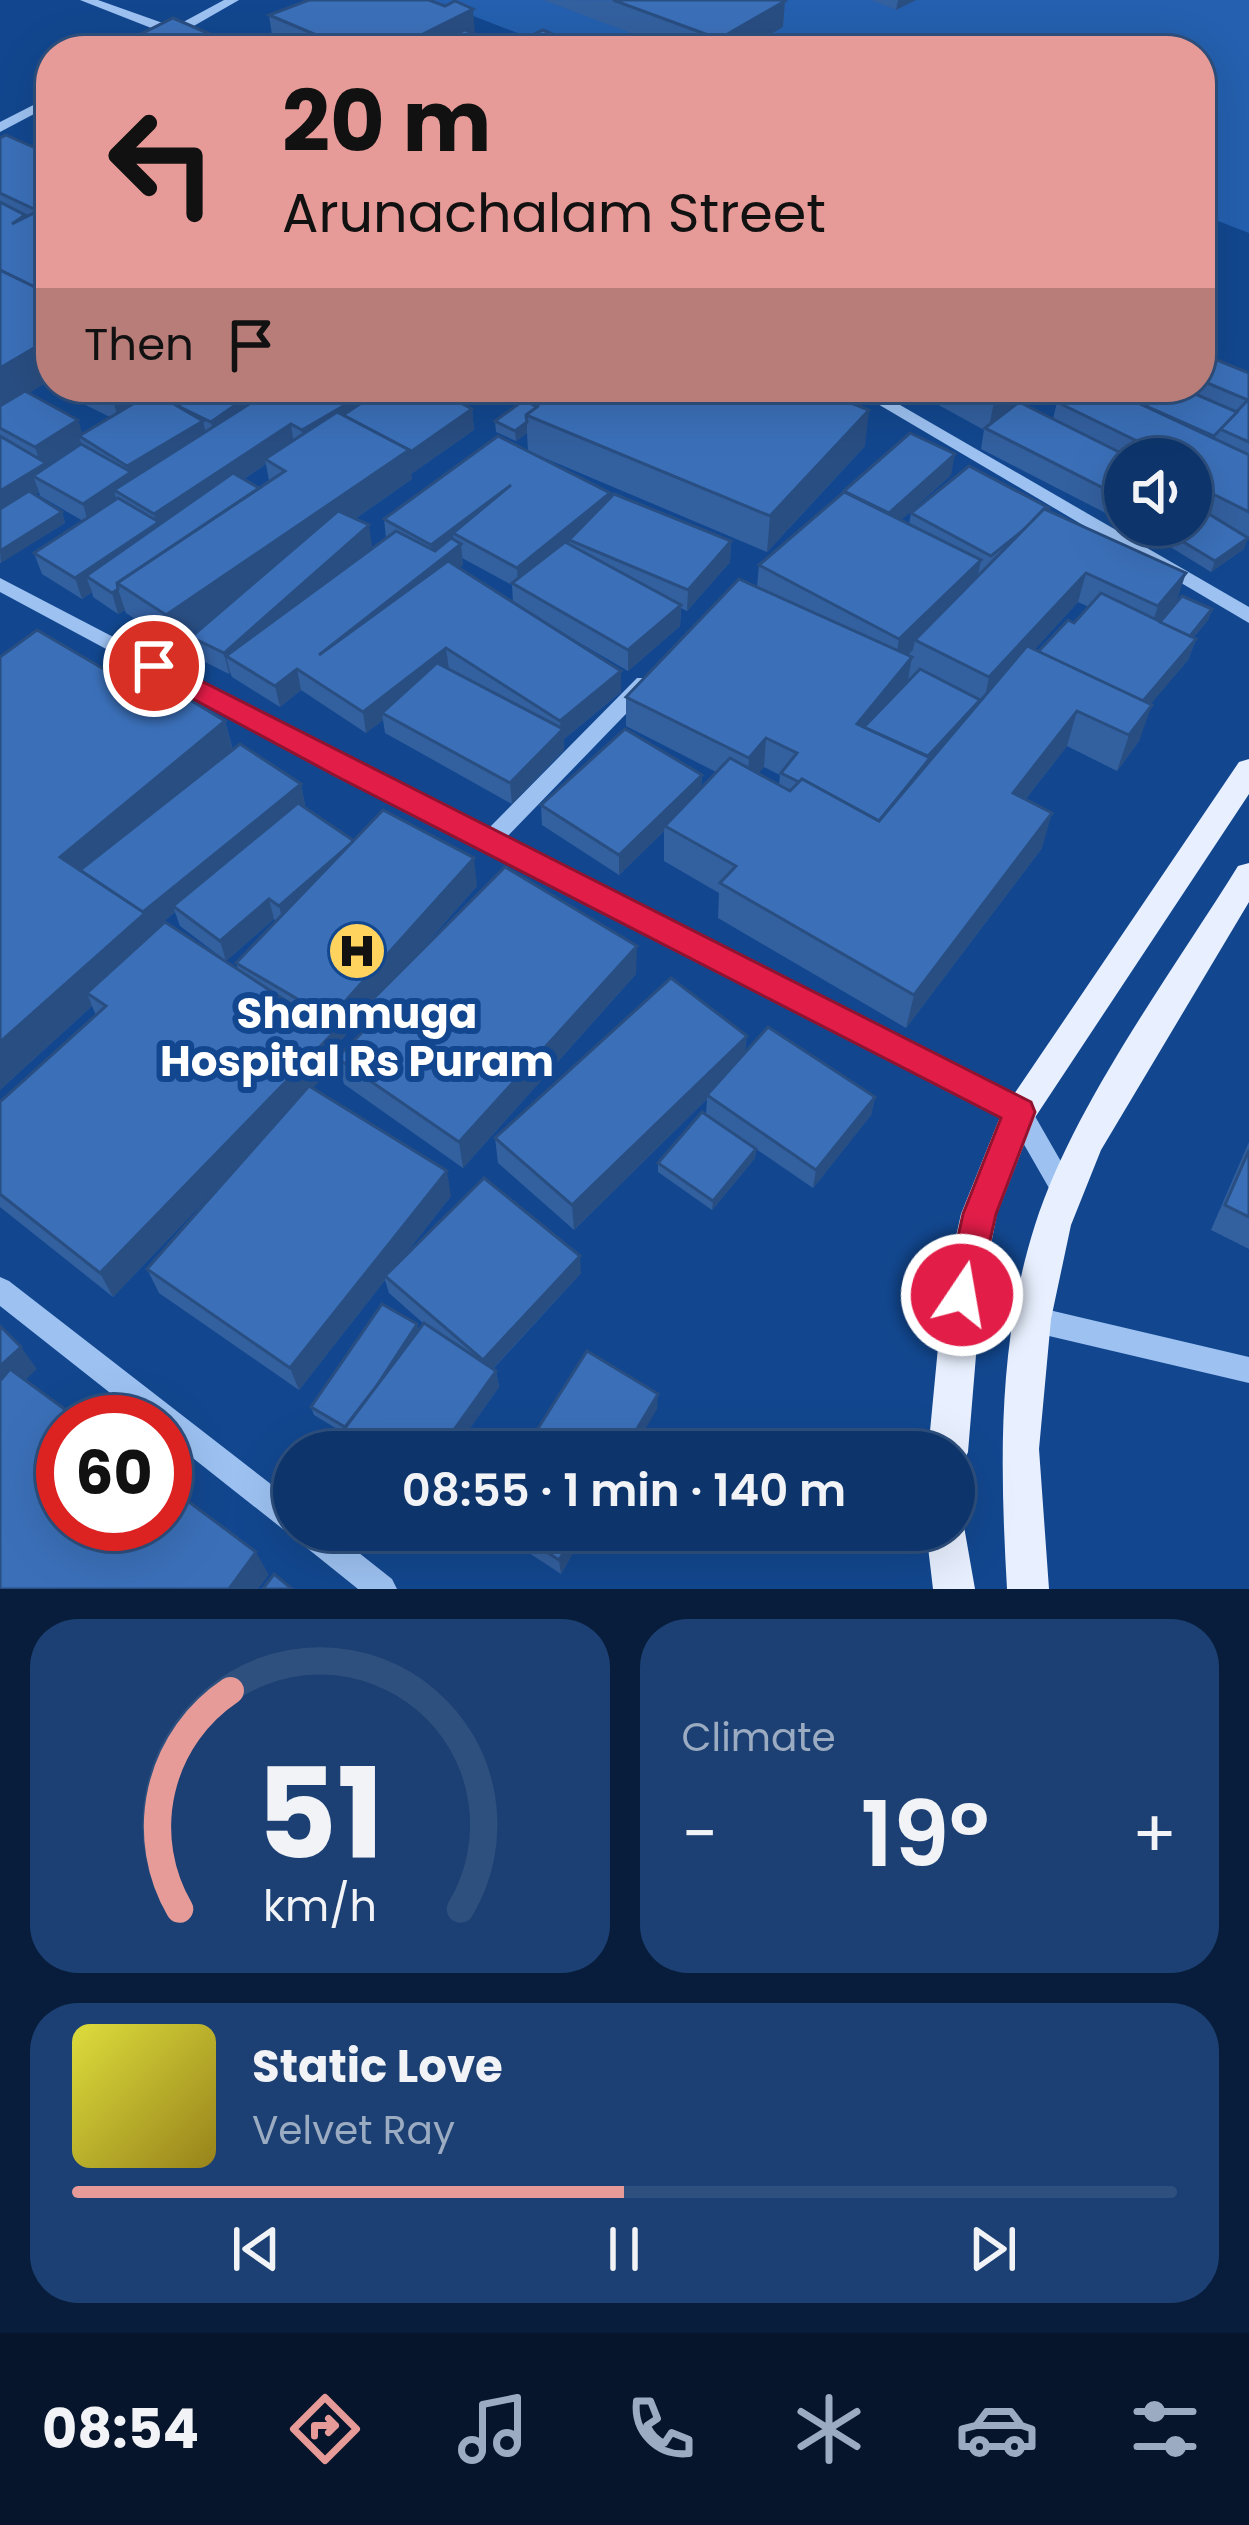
<!DOCTYPE html>
<html lang="en">
<head>
<meta charset="utf-8">
<style>
  body { margin:0; font-family:Poppins,sans-serif; background:#1c4073; color:#f1f3f6; height:100vh; display:flex; flex-direction:column; font-size:45px; white-space:nowrap }
  * { box-sizing:border-box; margin:0 }
  p { font-size:39px; color:#9babc1 }
  .icon { flex:none; width:66px; height:66px; fill:none; stroke:currentColor; stroke-width:2; stroke-linecap:round; stroke-linejoin:round }
  .map { position:relative; height:1589px; overflow:hidden }
  .details { display:flex; flex-direction:column; gap:30px; padding:30px; background:#081d3b; flex:1 }
  .details>* { flex:none }
  .guide { position:absolute; left:36px; top:36px; width:1179px; height:366px; border-radius:48px; box-shadow:0 12px 48px #0002,0 0 0 3px #2e507e; background:#e69b98; color:#111; overflow:hidden }
  .buttons { position:absolute; left:1104px; top:438px; display:grid; gap:24px }
  .buttons a { display:grid; place-items:center; width:108px; height:108px; border-radius:50%; background:#0e356b; box-shadow:0 12px 48px #0002,0 0 0 3px #2e507e; font-size:60px }
  .speed { position:absolute; left:36px; top:1395px; display:flex; gap:24px; font-size:60px; font-weight:700; text-align:center }
  .speed>* { display:grid; place-content:center; width:156px; height:156px; border-radius:50%; background:#0e356b; box-shadow:0 12px 48px #0002,0 0 0 3px #2e507e; line-height:1 }
  .speed .limit { border:18px solid #d22; background:#fff; color:#111 }
  .pin { position:absolute; display:grid; place-items:center; width:102px; height:102px; color:#fff; margin:-51px; border:6px solid #fff; border-radius:50%; box-shadow:0 3px 12px #0007 }
  .me { position:absolute; width:132px; margin:-66px; rotate:12deg; stroke-linejoin:round; filter:drop-shadow(0 0 9px #0008) }
  .turn { display:flex; align-items:center; gap:42px; height:252px; padding:0 48px; font-size:54px }
  .turn .icon { width:156px; height:156px; stroke-width:2.5 }
  .turn b { display:block; font-size:84px; line-height:102px }
  .then { display:flex; align-items:center; height:114px; padding:0 48px; background:#0003; gap:24px; font-size:45px }
  .big { font-size:90px; font-weight:600; line-height:1.1 }
  .details .widget { flex:1; display:flex; flex-direction:column; justify-content:center; gap:18px; min-width:0; padding:0 42px; border-radius:48px; background:#1c4073 }
  .details .dial { align-items:center; gap:0 }
  .dial svg { height:312px; overflow:visible; fill:none; stroke:#2e507e; stroke-width:7; stroke-linecap:round; text-anchor:middle }
  .dial text { fill:#f1f3f6; stroke:none }
  .song { display:flex; align-items:center; gap:36px }
  .cover { width:144px; height:144px; border-radius:18px; background:linear-gradient(135deg,hsl(60 70% 55%),hsl(50 70% 35%)) }
  .played { height:12px; border-radius:6px; background:linear-gradient(90deg,#e69b98 50%,#2e507e 50%) }
  .keys { display:flex; justify-content:space-around; direction:ltr }
  .heat { display:flex; justify-content:space-between; align-items:center; font-size:66px; direction:ltr }
  .details .tiles { flex:1; display:grid; gap:30px; grid-template-columns:1fr 1fr }
  .widget:last-child { grid-column:span 2 }
  .trip { position:absolute; left:273px; top:1431px; width:702px; height:120px; border-radius:60px; background:#0e356b; box-shadow:0 12px 48px #0002,0 0 0 3px #2e507e; font-weight:600; line-height:120px; text-align:center }
  .dock { display:flex; height:192px; justify-content:space-around; align-items:center; background:#06152b; color:#9babc1 }
  .dock .icon { width:84px; height:84px }
  .dock .current { color:#e69b98 }
  .dock b { font-size:54px; color:#f1f3f6 }
  .map>svg:first-child { display:block }
</style>
</head>
<body>
<div class="map">
<svg width="1249" height="1589" viewBox="0 0 1249 1589">
  <rect width="100%" height="100%" fill="#12478f"/>
  <path fill="#2460af" d="M432,0h817v233l-49,-19v-163h-636z"/>
  <g fill="none" stroke-linecap="round" stroke-linejoin="round">
    <g fill="#9dc2f2" fill-rule="evenodd">
      <path d="M80,0h18l76,27 50,-27h15l-54,31 48,20h-18l-40,-14 -25,14h-16l30,-18z"/>
      <path d="M51,96v9l-51,27v-10z"/>
      <path d="M849,387h20l380,220v16z"/>
      <path d="M0,578l486,253 151,-153h14l3,5 -3,5 -147,152 524,264 47,82 4,8 -4,8 -9,4 -9,-4 -47,-82 -671,-346 -339,-182z"/>
      <path d="M0,1277l9,4 285,221v28h36l62,49 5,10h-39l-61,-49 -3,-6 -10,-4 -119,-94v-14h-18l-147,-116z"/>
      <path d="M962,1282l70,24 217,51v26l-217,-51 -70,-24 -9,-4 -4,-9 4,-9z"/>
    </g>
    <g fill="#e8f0ff" fill-rule="evenodd">
      <path d="M1249,759v35l-215,325 -37,95 -16,81 -13,157 -6,14 -8,4v-18h-26l15,-157 18,-81 41,-102 237,-350z"/>
      <path d="M1249,863v39l-148,248 -30,75 -20,94 -12,130 10,140h-42c-7,-123 -10,-245 28,-364 38,-119 136,-251 203,-359z"/>
      <path d="M954,1512l8,3 13,74h-42l-7,-59h28z"/>
    </g>
  </g>
  <g fill="#33609f" fill-rule="evenodd">
    <path d="M543,0l242,1 -2,26 -41,24h-63z"/>
    <path d="M871,0h45l-20,10z"/>
    <path d="M445,6l30,28 32,15 1,2h-214l-21,-9 -4,-27z"/>
    <path d="M51,135v245l-23,13 50,27 4,14 28,-17 -53,-26 -1,-4h113l-11,8 20,11 27,-19h225l42,22 2,21 -63,44 1,5 -57,40 17,27 -16,14 30,-22 -2,-19 226,-21 121,43 -1,21 -43,49 -6,-3 -1,18 -52,45 -81,-47 74,68 -57,47v11l-52,54 -127,-71 -2,-13 -17,13 -65,-43 -21,17 -48,-30 -2,-5 -1,2 -32,-16 -6,-21 24,-21 -41,29 -48,-32 -1,-3 -7,4 -25,-17 -1,-5 -10,7 -40,-25 -8,-21 49,-32 -43,-25 -1,-4 -4,3 27,17 3,11 -65,40v-425l38,11 -2,-7zM81,443v1l-34,23 -1,-2zM266,464l3,17 -10,7 -15,-9zM462,558l50,27 1,17 -54,-34 4,-3z"/>
    <path d="M1200,353l49,20v164l-17,-9 12,21 -33,23 -52,-32 3,-11 31,-20 -2,-1v-49h-66v64l-144,-74 3,-19 -49,-27 2,-15 -19,10 -18,-11h300zM1051,388l15,7 -9,7 -4,17 -28,-14z"/>
    <path d="M441,387h35l-16,10z"/>
    <path d="M525,387h287l53,59 -98,106 -239,-101 -1,-18 -11,8 -20,-9 -1,-11 42,-14 10,-10z"/>
    <path d="M951,475l-50,45 8,4 2,-11 137,-2 128,91 36,7 -4,11 -15,18 3,1 -8,21 -38,44 -11,37 -22,30 -50,-25 -42,54 17,48 -136,180 -188,-110 1,-25 -55,-32v-30l-45,44 -77,-50 -1,-20 161,-30 -1,13 15,-16 -90,-46v-29l131,-110 2,-22zM1078,602l11,5 -15,16 -36,29 -4,-2zM764,767l16,8 -1,10 -21,-12z"/>
    <path d="M1128,525h31l-11,10z"/>
    <path d="M0,657l225,64 8,29 68,34 4,21 -2,2 51,34 123,45 -66,75 225,13 -173,194 -119,-84 -6,-22 -26,26 139,108 -51,65 181,12 -88,96 3,2 3,16 -46,65h-92l-11,-8 -3,-9 -33,-20 -3,-8 106,-83 1,6 6,-6 -35,-31 -4,-13 -86,110 -140,-97 -12,-24 91,-103 -125,131 -113,-90v-105l96,-87 -4,-9 -92,84zM175,912l5,14 46,35 48,-42 2,2 -40,42 2,6 -86,-35v-3zM368,1009l3,14 -32,32 -2,-10z"/>
    <path d="M745,1052l130,45 -4,18 -58,73 -57,-39 -1,9 -43,52 -54,-38v-9l48,-49 1,-15 -133,131 -76,-67 -3,-25z"/>
    <path d="M1249,1142v107l-38,-19z"/>
    <path d="M494,1530h92l-25,44z"/>
  </g>
  <g fill="#294e82">
    <path d="M898,0h18l-20,10z"/>
    <path d="M785,1l-2,26 -41,24h-23v-12z"/>
    <path d="M473,9l2,26 -31,16h-55z"/>
    <path d="M51,338v42l-51,30v-42z"/>
    <path d="M133,387h36l-50,34 -6,-20z"/>
    <path d="M261,387l2,11 -50,35 -2,-11z"/>
    <path d="M376,387h37l-108,64 -3,-21z"/>
    <path d="M460,387h16l-16,10z"/>
    <path d="M920,387h17l-19,11z"/>
    <path d="M1016,387h35l-63,45 6,-30z"/>
    <path d="M1161,387h4l-27,27 3,-10z"/>
    <path d="M472,409l2,21 -63,44 1,5 -238,166 -8,-30z"/>
    <path d="M869,410l-4,36 -98,106 3,-36z"/>
    <path d="M78,420l6,19 -5,-3 2,7 -35,22 7,19 -20,-8 6,16 -39,25v-26l41,-25 -6,-19z"/>
    <path d="M203,421l5,21 -94,48 4,15 -29,20 -6,-21 46,-31 -2,-7z"/>
    <path d="M527,422v11l-11,8 -1,-10z"/>
    <path d="M291,424l3,21 -29,14 1,5 -104,69 -76,43 6,16 -10,7 -7,-21 81,-54 -2,-10z"/>
    <path d="M955,454l-4,21 -65,59 3,-21z"/>
    <path d="M511,485l-58,48 1,16 7,-5 2,21 -140,111 -4,-21 114,-89 -2,-21z"/>
    <path d="M610,493v21l-41,26v8l-51,41 -1,-21z"/>
    <path d="M62,512l3,11 -64,40 -1,-12z"/>
    <path d="M369,525l3,21 -132,118 -14,-8 4,16 -1,2 -5,-21z"/>
    <path d="M1248,538l-4,11 -33,23 4,-11z"/>
    <path d="M731,541l-1,21 -43,49 1,-21z"/>
    <path d="M981,560l-6,30 -60,50 -2,10 -19,19 5,-30z"/>
    <path d="M1086,573l-8,29 -95,105 6,-30z"/>
    <path d="M1186,573l-10,30 -28,33 10,-30z"/>
    <path d="M118,589l7,21 -7,4 -6,-21z"/>
    <path d="M681,605l-1,21 -52,45v-21z"/>
    <path d="M1212,609l-4,11 -27,32 4,-11z"/>
    <path d="M1196,639l-8,21 -55,65 7,-21z"/>
    <path d="M446,648l3,21 -67,44 1,7 -17,13 -3,-21z"/>
    <path d="M912,657l-5,29 -37,46 -13,-8z"/>
    <path d="M297,669l4,21 -21,17 -5,-21z"/>
    <path d="M621,671v21l-57,47v11l-52,54 -2,-21 51,-51 -1,-11z"/>
    <path d="M980,700l-5,20 -48,53 -4,-12z"/>
    <path d="M1152,705l-13,36 -22,30 12,-36z"/>
    <path d="M1077,711l-10,35 -64,82 10,-35z"/>
    <path d="M225,721l9,35 -144,123 -30,-22z"/>
    <path d="M766,738l-2,29 -17,20 2,-29z"/>
    <path d="M702,775l-2,21 -35,30 -1,5 -45,44v-20z"/>
    <path d="M301,784l4,21 -128,105 -4,-4 2,6 -23,19 6,17 -71,45 5,13 -92,84v-48l139,-127z"/>
    <path d="M1052,813l-10,35 -136,180 8,-33z"/>
    <path d="M354,841l-70,85 -5,-20z"/>
    <path d="M474,858l3,28 -107,121 -3,-2 1,4 -31,36 3,15 -3,-2 1,4 -225,235 -13,-24 233,-240 -3,-15z"/>
    <path d="M269,899l5,20 -48,42 -6,-20z"/>
    <path d="M637,946l-1,28 -173,194 -4,-26z"/>
    <path d="M747,1036l-3,27 -37,32v4l-133,131 -2,-25z"/>
    <path d="M875,1097l-4,18 -58,73 3,-18z"/>
    <path d="M756,1149l-1,9 -43,52 1,-9z"/>
    <path d="M447,1171l4,25 -64,82 -2,-2v4l-86,110 -9,-22z"/>
    <path d="M580,1256l1,17 -96,104 -2,-17z"/>
    <path d="M417,1324l2,8 -70,100z"/>
    <path d="M21,1347l16,22 -37,35v-38z"/>
    <path d="M496,1371l3,16 -46,65h-15z"/>
    <path d="M658,1394l-1,15 -25,43h-9z"/>
    <path d="M577,1530h9l-25,44 -2,-14z"/>
    <path d="M256,1552l13,23 -11,14h-29z"/>
  </g>
  <g fill="#3b70b9" stroke="#294e82" stroke-width="3">
    <path d="M309,0h120l16,6 10,-5 18,8 -84,42h-35l-85,-36z"/>
    <path d="M613,0h170l2,1 -66,38z"/>
    <path d="M173,18l76,33h-142z"/>
    <path d="M465,30l42,19 -4,2h-84z"/>
    <path d="M543,30l44,19 -4,2h-74l14,-7 -5,-2z"/>
    <path d="M600,45l12,6h-28z"/>
    <path d="M6,135l45,20v62l-51,-24v-55z"/>
    <path d="M51,135v14l-15,-7z"/>
    <path d="M0,202l25,13 -13,9 24,-12 15,8v75l-51,-25z"/>
    <path d="M0,270l51,25v43l-51,30z"/>
    <path d="M1200,353l49,20v69l-29,-13 28,-29 -48,-20z"/>
    <path d="M85,387h48l-20,14z"/>
    <path d="M205,387h56l-50,35 -33,-16z"/>
    <path d="M276,387h48l9,5 -7,-5h50l-74,43 -11,-6 -137,90 -40,-24z"/>
    <path d="M386,387h44l42,22 -63,44v-3l-66,-35z"/>
    <path d="M548,387h26l-5,4 -10,-4 -3,3z"/>
    <path d="M559,387l10,4 5,-4h235l60,23 -99,106 -244,-101z"/>
    <path d="M965,387h51l-22,15z"/>
    <path d="M1076,387h28l145,68v57l-58,-29v-24h-17l-117,-57z"/>
    <path d="M1106,387h55l-20,17z"/>
    <path d="M1166,387h13l58,25 -23,24 -68,-30z"/>
    <path d="M25,391l53,29 -43,27 -35,-19v-22z"/>
    <path d="M153,392l50,29 -76,45 -48,-30z"/>
    <path d="M524,400l13,7 -11,8 1,7 -12,9 -20,-10z"/>
    <path d="M1019,402l114,57h-8v40l-140,-71z"/>
    <path d="M337,412l72,38 -243,165 -49,-32 168,-112 -20,-12z"/>
    <path d="M910,433l45,21 -66,59 -45,-22z"/>
    <path d="M0,436l46,27 -46,28z"/>
    <path d="M498,436l112,57 -93,75 -64,-35 58,-48 -80,60 -47,-26z"/>
    <path d="M81,444l50,28 -48,32 -50,-28z"/>
    <path d="M969,466l80,42 -2,2 -3,-1 -18,19 -35,28 -80,-43z"/>
    <path d="M233,473l26,15 -142,95 1,6 -6,4 -26,-17z"/>
    <path d="M29,491l33,21 -62,39v-42z"/>
    <path d="M844,492l137,68 -82,79 -140,-74z"/>
    <path d="M614,494l117,47 -43,49 -119,-50z"/>
    <path d="M118,498l41,24 -84,56 -41,-25z"/>
    <path d="M1196,506l52,32 -33,23 -53,-32 6,-4h23v-15z"/>
    <path d="M1044,509l142,64 -28,33 -72,-33 -97,104 -74,-37z"/>
    <path d="M338,511l31,14 -145,128 -33,-16z"/>
    <path d="M396,531l39,20 16,-13 10,6 -142,111 129,-94 173,110 -61,50 -114,-73 -83,64 -66,-43 -22,17 -49,-30z"/>
    <path d="M565,542l116,63 -53,45 -116,-67z"/>
    <path d="M739,579l173,78 -55,67 73,34 -51,63 -77,-42 -3,3 -18,-9 16,-20 -31,-15 -17,20 -123,-61z"/>
    <path d="M1101,593l95,46 -53,62 -105,-49 30,-32 6,3z"/>
    <path d="M1182,596l30,13 -22,27 -30,-14z"/>
    <path d="M37,630l118,69 15,-11 55,33 -165,136 85,56 -145,129v-385z"/>
    <path d="M1027,646l125,59 -23,30 -52,-24 -64,82 39,20 -138,182 -194,-112 16,-17 -71,-40 65,-68 60,33 12,-12 77,42z"/>
    <path d="M437,663l126,66 -53,54 -128,-70z"/>
    <path d="M920,669l60,31 -52,56 -64,-29z"/>
    <path d="M625,729l77,46 -83,80 -78,-50z"/>
    <path d="M240,744l61,40 -158,128 -63,-42z"/>
    <path d="M298,803l56,38 -75,65 -10,-7 -49,42 -47,-35z"/>
    <path d="M383,810l91,48 -144,160 -94,-55z"/>
    <path d="M505,867l132,79 -178,196 -122,-84 43,-44 -13,-9z"/>
    <path d="M165,922l169,110 -234,241 -100,-79v-92l106,-96 -19,-13z"/>
    <path d="M671,978l76,58 -175,169 -77,-67z"/>
    <path d="M768,1027l107,70 -59,73 -109,-75z"/>
    <path d="M309,1086l138,85 -157,197 -143,-99z"/>
    <path d="M702,1112l54,37 -43,52 -55,-38z"/>
    <path d="M1249,1150v67l-24,-12z"/>
    <path d="M484,1178l96,78 -97,104 -98,-84z"/>
    <path d="M382,1304l35,20 -41,63 -31,40 -34,-20z"/>
    <path d="M424,1323l72,48 -58,81h-60l-33,-24z"/>
    <path d="M0,1326l21,21 -21,19z"/>
    <path d="M587,1351l71,43 -35,58h-100z"/>
    <path d="M10,1369l72,53h-19v102h102v-40l91,68 -27,37h-229v-208z"/>
    <path d="M513,1530h64l-18,30z"/>
    <path d="M274,1574l18,15h-29z"/>
  </g>
  <path fill="#e11d48" stroke="#92132f" stroke-width="3" d="M154,657l877,445 4,10 -39,102 -21,93 -13,4 -12,-4 -5,-12 18,-81 38,-96 -665,-342 -191,-103 -4,-7 4,-6z"/>
  <defs>
    <g id="hospital-disc" transform="scale(3)"><circle r="9.5" fill="#ffd35e" stroke="#12478f"/><path d="M-5-5h3v3.5h4V-5h3V5h-3V1.5h-4V5h-3Z" fill="#111"/></g>
  </defs>
  <g fill-rule="evenodd">
    <use href="#hospital-disc" x="357" y="951"/>
  </g>
  <g text-anchor="middle" dominant-baseline="central" stroke-width="12" stroke-linejoin="round" paint-order="stroke">
    <g font-size="42" font-weight="bold" fill="#fff" stroke="#12478f">
      <text x="357" y="1013">Shanmuga<tspan x="357" dy="48">Hospital Rs Puram</tspan></text>
    </g>
  </g>
</svg>
<div class="buttons">
<a><svg class="icon" aria-label="sound" viewBox="0 0 24 24"><path d="M4 9h4l5-4v14l-5-4H4zM17 9q2 3 0 6"/></svg></a>
</div>
<div class="speed"><div class="limit">60</div></div>
<div class="pin" style="left:154px;top:666px;background:#d93025"><svg class="icon" aria-label="arrive" viewBox="0 0 24 24"><path d="M6 21V4h12l-3 4 3 4H6"/></svg></div>
<svg class="me" style="left:962px;top:1295px" viewBox="-20 -20 40 40"><circle r="17" fill="#e11d48" stroke="#fff" stroke-width="3"/><path d="M0-11L8 9 0 5-8 9z" fill="#fff"/></svg>
<div class="trip">08:55 · 1 min · 140 m</div>
<div class="guide">
<div class="turn"><svg class="icon" aria-label="left" viewBox="0 0 24 24"><path d="M17 20v-9H6M10 6l-5 5 5 5"/></svg><div><b>20 m</b>Arunachalam Street</div></div>
<div class="then">Then<svg class="icon" aria-label="arrive" viewBox="0 0 24 24"><path d="M6 21V4h12l-3 4 3 4H6"/></svg></div>
</div>
</div>
<section class="details">
<div class="tiles">
<div class="widget dial"><svg viewBox="0 0 100 80">
<path d="M14 69A42 42 0 1 1 86 69"/>
<path d="M14 69A42 42 0 0 1 27 13" stroke="#e69b98"/>
<text x="50" y="56" font-size="32" font-weight="700">51</text>
<text x="50" y="72" font-size="11">km/h</text>
</svg></div>
<div class="widget"><p>Climate</p>
<div class="heat"><a>−</a><b class="big">19°</b><a>+</a></div>
</div>
<div class="widget">
<div class="song"><i class="cover"></i><div><b>Static Love</b><p>Velvet Ray</p></div></div>
<div class="played"></div>
<div class="keys"><svg class="icon" aria-label="previous" viewBox="0 0 24 24"><path d="M18 5L8 12l10 7zM5 5v14"/></svg><svg class="icon" aria-label="pause" viewBox="0 0 24 24"><path d="M8 5v14M16 5v14"/></svg><svg class="icon" aria-label="next" viewBox="0 0 24 24"><path d="M6 5l10 7-10 7zM19 5v14"/></svg></div>
</div>
</div>
</section>
<nav class="dock">
<b>08:54</b>
<svg class="icon current" aria-label="directions" viewBox="0 0 24 24"><path d="M12 3l9 9-9 9-9-9zM9 14v-3h6M13 9l2 2-2 2"/></svg>
<svg class="icon" aria-label="music" viewBox="0 0 24 24"><path d="M9 18V5l10-2v13"/><circle cx="6" cy="18" r="3"/><circle cx="16" cy="16" r="3"/></svg>
<svg class="icon" aria-label="phone" viewBox="0 0 24 24"><path d="M5 4h4l2 5-3 2q2 4 5 5l2-3 5 2v4C11 20 4 13 5 4z"/></svg>
<svg class="icon" aria-label="climate" viewBox="0 0 24 24"><path d="M12 3v18M4 7l16 10M4 17L20 7"/></svg>
<svg class="icon" aria-label="car" viewBox="0 0 24 24"><path d="M5 17H2v-5l4-1 3-4h7l3 4 3 1v5h-3M9 17h6M6 11h13"/><circle cx="7" cy="17" r="2"/><circle cx="17" cy="17" r="2"/></svg>
<svg class="icon" aria-label="filters" viewBox="0 0 24 24"><path d="M4 7h16M4 17h16"/><circle cx="9" cy="7" r="2"/><circle cx="15" cy="17" r="2"/></svg>
</nav>
</body>
</html>
